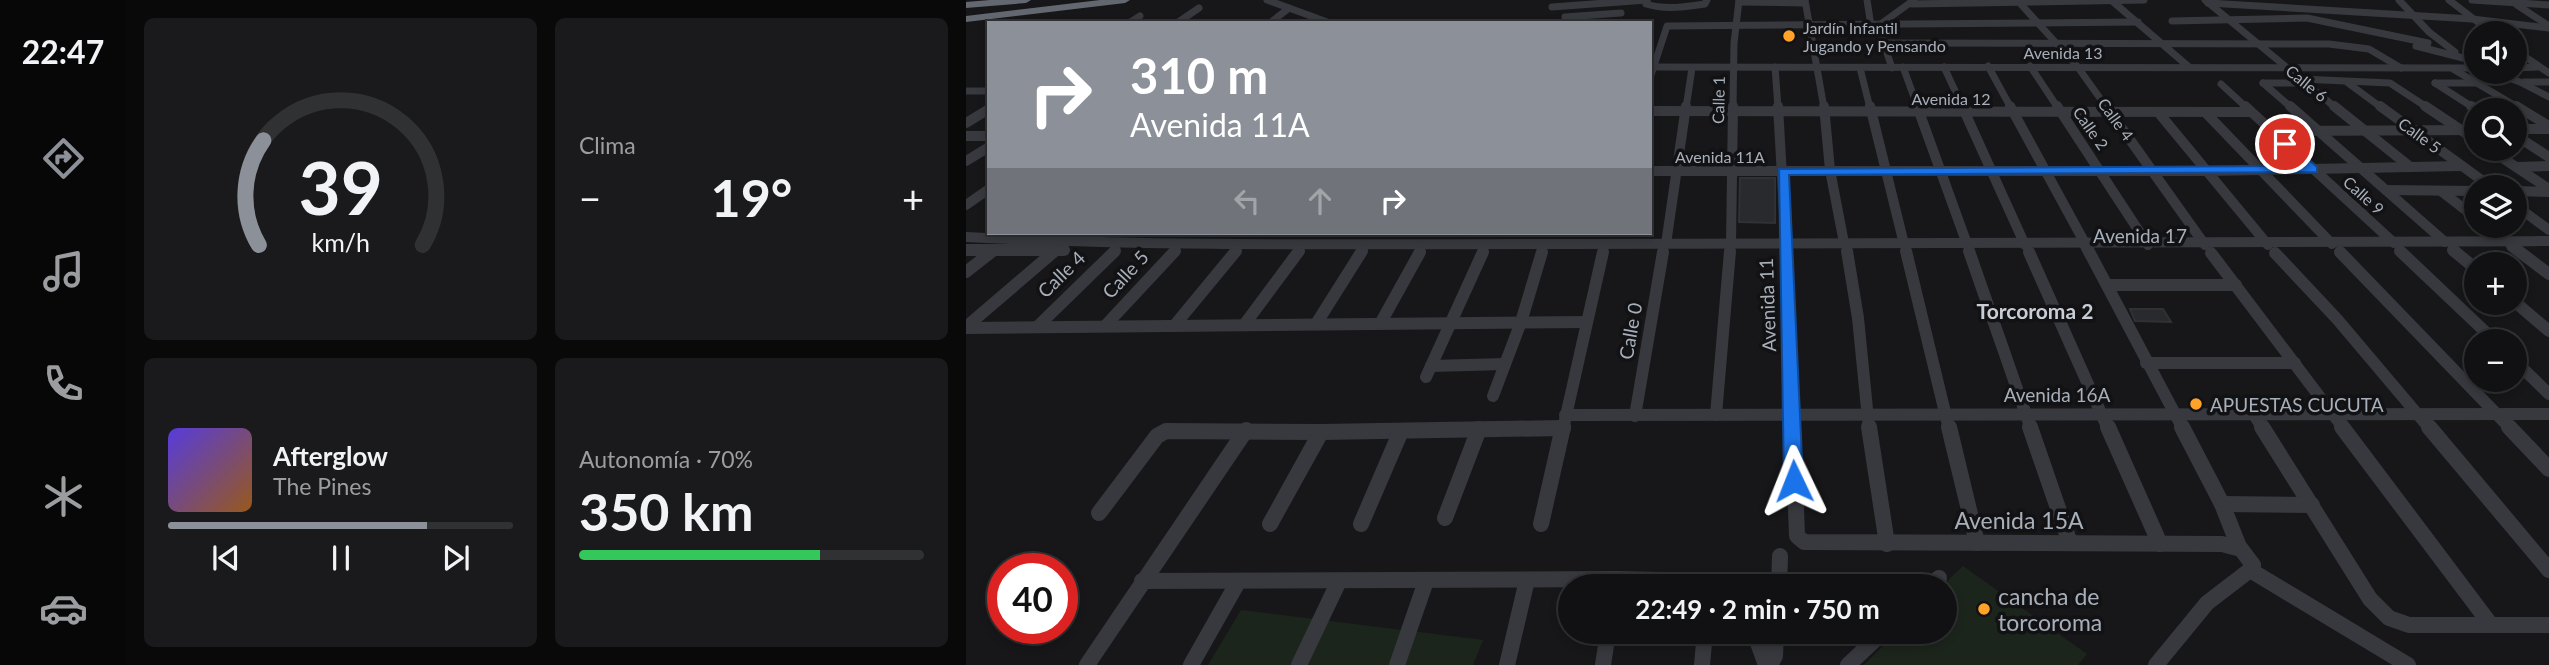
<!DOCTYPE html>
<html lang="es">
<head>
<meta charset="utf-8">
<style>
  body { margin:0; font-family:Lato,sans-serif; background:#1a1a1c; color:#f1f3f6; height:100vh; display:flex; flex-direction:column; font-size:26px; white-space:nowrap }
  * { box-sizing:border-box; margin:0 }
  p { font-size:23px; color:#9c9da0 }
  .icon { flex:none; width:38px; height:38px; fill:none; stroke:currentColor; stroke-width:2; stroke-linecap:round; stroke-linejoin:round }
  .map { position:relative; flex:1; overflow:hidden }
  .details { display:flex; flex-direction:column; gap:18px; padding:18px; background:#09090a; width:840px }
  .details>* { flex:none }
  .top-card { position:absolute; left:21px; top:21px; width:665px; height:214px; border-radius:0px; box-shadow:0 4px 10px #0003,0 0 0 2px #303133; background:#8c9099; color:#fff; overflow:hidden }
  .tools { position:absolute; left:1498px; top:21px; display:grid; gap:14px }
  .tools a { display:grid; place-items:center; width:63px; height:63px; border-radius:50%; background:#111113; box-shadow:0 4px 10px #0003,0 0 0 2px #303133; font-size:35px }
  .speed { position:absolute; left:21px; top:553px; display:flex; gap:14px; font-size:35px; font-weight:700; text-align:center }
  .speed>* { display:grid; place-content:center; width:91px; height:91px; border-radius:50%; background:#111113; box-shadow:0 4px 10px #0003,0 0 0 2px #303133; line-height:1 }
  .speed .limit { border:10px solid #d22; background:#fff; color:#111 }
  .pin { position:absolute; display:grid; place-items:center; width:60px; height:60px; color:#fff; margin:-30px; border:4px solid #fff; border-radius:50%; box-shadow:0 2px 7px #0007 }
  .me { position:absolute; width:77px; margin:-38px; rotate:358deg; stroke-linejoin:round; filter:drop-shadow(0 0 5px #0008) }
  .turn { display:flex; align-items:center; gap:24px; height:147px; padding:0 28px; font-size:32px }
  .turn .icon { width:91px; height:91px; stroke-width:2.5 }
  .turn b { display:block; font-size:49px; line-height:60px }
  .lanes { display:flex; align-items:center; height:66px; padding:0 28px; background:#0003; justify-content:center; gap:35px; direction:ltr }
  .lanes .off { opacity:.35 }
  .big { font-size:52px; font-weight:700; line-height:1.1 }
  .details .card { flex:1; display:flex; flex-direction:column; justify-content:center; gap:10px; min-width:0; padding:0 24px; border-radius:10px; background:#1a1a1c }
  .details .dial { align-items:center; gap:0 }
  .dial svg { height:182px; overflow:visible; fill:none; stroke:#303133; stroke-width:7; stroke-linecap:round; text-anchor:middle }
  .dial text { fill:#f1f3f6; stroke:none }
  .song { display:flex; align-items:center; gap:21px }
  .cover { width:84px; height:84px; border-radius:10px; background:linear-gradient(135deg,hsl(250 70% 55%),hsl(30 70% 35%)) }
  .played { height:7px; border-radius:4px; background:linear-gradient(90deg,#8c9099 75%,#303133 75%) }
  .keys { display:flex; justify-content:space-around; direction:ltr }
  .heat { display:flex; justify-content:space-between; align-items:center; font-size:38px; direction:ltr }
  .charge { height:10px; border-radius:5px; background:linear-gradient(90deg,#34c759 70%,#303133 0) }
  .details .tiles { flex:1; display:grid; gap:18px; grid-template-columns:repeat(2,1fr) }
  .trip { position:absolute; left:592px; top:574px; width:399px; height:70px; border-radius:35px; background:#111113; box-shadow:0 4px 10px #0003,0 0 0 2px #303133; font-weight:700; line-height:70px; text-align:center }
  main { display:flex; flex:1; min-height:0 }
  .dock { display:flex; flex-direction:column; width:126px; justify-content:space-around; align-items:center; background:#070708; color:#9c9da0 }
  .dock .icon { width:49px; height:49px }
  .dock .current { color:#8c9099 }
  .dock b { font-size:32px; color:#f1f3f6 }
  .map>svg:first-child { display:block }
</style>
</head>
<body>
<main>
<nav class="dock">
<b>22:47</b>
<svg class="icon current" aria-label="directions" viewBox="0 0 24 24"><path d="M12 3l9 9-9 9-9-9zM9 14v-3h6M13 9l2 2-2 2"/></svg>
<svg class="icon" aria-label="music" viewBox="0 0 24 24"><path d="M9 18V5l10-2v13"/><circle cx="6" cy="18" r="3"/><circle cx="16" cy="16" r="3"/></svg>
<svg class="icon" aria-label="phone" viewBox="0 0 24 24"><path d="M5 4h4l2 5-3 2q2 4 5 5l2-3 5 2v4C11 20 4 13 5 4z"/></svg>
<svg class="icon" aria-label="climate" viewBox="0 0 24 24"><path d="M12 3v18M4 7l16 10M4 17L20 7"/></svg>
<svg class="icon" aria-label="car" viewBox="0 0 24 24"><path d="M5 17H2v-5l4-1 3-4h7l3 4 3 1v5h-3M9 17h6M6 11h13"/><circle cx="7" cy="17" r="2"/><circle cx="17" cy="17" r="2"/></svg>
</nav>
<section class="details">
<div class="tiles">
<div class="card dial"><svg viewBox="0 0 100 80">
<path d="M14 69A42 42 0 1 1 86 69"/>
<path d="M14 69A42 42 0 0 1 16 23" stroke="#8c9099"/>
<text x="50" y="56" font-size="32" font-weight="700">39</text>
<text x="50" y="72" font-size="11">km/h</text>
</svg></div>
<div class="card"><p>Clima</p>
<div class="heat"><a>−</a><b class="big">19°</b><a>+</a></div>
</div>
<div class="card">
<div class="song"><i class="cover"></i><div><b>Afterglow</b><p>The Pines</p></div></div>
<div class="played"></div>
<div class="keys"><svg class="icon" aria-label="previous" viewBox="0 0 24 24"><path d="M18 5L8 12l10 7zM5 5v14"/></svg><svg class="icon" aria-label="pause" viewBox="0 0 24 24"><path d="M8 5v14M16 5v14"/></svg><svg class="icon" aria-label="next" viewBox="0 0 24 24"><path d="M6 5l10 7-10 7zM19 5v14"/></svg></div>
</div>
<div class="card"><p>Autonomía · 70%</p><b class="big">350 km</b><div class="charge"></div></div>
</div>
</section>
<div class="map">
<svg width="1583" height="665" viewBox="0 0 1583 665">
  <rect width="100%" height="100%" fill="#171719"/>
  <g fill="#1c251c">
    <path d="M997,566l124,88 -9,11h-214l33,-33h47l-2,-46z"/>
    <path d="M275,610l242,30 -10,25h-265z"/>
  </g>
  <g fill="#292a2d" stroke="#303135" stroke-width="2">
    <path d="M774,178h35v45l-36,-1z"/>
    <path d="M1164,309h33l8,13 -36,-1z"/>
  </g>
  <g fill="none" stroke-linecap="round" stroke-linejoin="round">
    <g stroke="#37393e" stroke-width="7">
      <path d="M301,0l63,23"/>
      <path d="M839,0l19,108"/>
      <path d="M901,0l4,26"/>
      <path d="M1051,0l60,66 30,42"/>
      <path d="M1145,0l78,67"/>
      <path d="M1239,0l131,108"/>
      <path d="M1433,0l30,32 26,20"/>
      <path d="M1483,0l43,33"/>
      <path d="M1506,0l77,5"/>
      <path d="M681,1l-1,3c19,6 40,3 59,0l2,-4"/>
      <path d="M773,2l66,1"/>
      <path d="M1242,3l264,16 77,9"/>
      <path d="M946,4l232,-4"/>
      <path d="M1551,5l32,21"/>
      <path d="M586,7l95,-7"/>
      <path d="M599,17l56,-4"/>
      <path d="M1206,21l135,-3 121,25"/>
      <path d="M163,23l11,-7"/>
      <path d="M211,23l22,-15"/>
      <path d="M304,23l19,-15"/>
      <path d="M919,43l444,1 40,5 32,19"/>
      <path d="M1450,46l47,12"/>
      <path d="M1549,50l34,23"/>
      <path d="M1022,66l23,42"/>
      <path d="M1064,66l28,42"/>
      <path d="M684,67l826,1"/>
      <path d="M809,67l3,41"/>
      <path d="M937,67l15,41"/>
      <path d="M978,67l19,41"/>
      <path d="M894,68l10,40"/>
      <path d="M926,68l-14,-42 36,-26"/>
      <path d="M1549,68l23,-1"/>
      <path d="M1487,69l66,39"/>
      <path d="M1525,72l29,10 29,15"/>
      <path d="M684,78l17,-52 471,-4"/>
      <path d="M1335,79l89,4 38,25"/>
      <path d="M1558,82h25"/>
      <path d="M1297,83l29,25"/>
      <path d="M1297,83h43"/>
      <path d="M1382,83l34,25"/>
      <path d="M1469,83l39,25"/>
      <path d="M1469,83h41"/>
      <path d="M1255,84l26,24"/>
      <path d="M0,91h23"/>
      <path d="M720,108l6,-40"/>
      <path d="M767,108l1,-65 5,-43"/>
    </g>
    <g stroke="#37393e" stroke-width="10">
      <path d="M812,106l8,141"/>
      <path d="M858,106l6,64 14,73"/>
      <path d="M904,106l34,138"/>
      <path d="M951,106l50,138"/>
      <path d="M996,106l63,139"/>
      <path d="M1044,106l77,141"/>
      <path d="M1091,106l91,139"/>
      <path d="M1140,106l99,139"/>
      <path d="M1279,106l149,137"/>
      <path d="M1324,106l155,136"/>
      <path d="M1368,106l75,60"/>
      <path d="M1414,106l111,81"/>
      <path d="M1459,106l51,34"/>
      <path d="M1505,106l6,4"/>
      <path d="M1550,106l33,20"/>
      <path d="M684,111l601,1"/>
      <path d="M1192,112l110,133"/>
      <path d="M1239,112l127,132"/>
      <path d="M0,123l23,-14"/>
      <path d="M1549,129h34"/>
      <path d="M1305,131l205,-1"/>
      <path d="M1549,135l34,22"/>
      <path d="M0,136h23"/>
      <path d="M1523,149l60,40"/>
      <path d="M0,161l23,-14"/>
      <path d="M1551,167l32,-1"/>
      <path d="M684,171h560l252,-5"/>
      <path d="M1420,190l90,1"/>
      <path d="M1475,191l35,27"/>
      <path d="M1549,191l34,1"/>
      <path d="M0,205l23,-16"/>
      <path d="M1549,205l34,25"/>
      <path d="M1521,226l28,21"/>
      <path d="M0,237c201,10 403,7 604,7 327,1 653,0 979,-3"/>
      <path d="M765,243l2,-137"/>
      <path d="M700,244l20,-138"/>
    </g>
    <g stroke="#37393e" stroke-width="12">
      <path d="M820,246l7,183"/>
      <path d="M1120,246l97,183"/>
      <path d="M1546,246l37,28"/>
      <path d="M0,250h98"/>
      <path d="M1487,250l23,19"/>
      <path d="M881,251l11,67 11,111"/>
      <path d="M940,251l43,178"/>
      <path d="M1003,251l62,178"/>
      <path d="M1434,251l95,90"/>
      <path d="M1063,252l79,177"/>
      <path d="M1374,252l171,177"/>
      <path d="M1245,253l133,176"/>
      <path d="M1309,253l62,66 93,110"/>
      <path d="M0,272l28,-22"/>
      <path d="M1142,285h128"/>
      <path d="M1549,302l34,29"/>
      <path d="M350,324l46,-73"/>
      <path d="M414,324l40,-72"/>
      <path d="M278,325l55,-74"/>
      <path d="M139,326l70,-75"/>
      <path d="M208,326l62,-75"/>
      <path d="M0,327l90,-77"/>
      <path d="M71,327l78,-76"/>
      <path d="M0,328l621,-6"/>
      <path d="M1549,361l34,33"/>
      <path d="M1180,363h149"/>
      <path d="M465,366l74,-2"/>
      <path d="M460,377l57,-125"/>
      <path d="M527,396l28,-74 21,-70"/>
      <path d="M1287,413l10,16"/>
      <path d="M599,415l984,-1"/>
      <path d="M750,415l14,-164"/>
      <path d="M669,416l28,-164"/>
      <path d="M527,429l70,-1"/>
      <path d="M597,429l40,-177"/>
    </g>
    <g stroke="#37393e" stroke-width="16">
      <path d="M827,427l4,109 7,6 418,2 19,5 12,16 -3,5 -43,33 -51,62"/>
      <path d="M903,427l18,117"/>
      <path d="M983,427l28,116"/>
      <path d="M1064,427l40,116"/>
      <path d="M1142,427l52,117"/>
      <path d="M1216,427l40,77 17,43"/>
      <path d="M1296,427l108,172 19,19 20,7h140"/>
      <path d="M1376,427l149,198"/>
      <path d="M1463,427l120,143"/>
      <path d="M1543,427l40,42"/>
      <path d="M1256,504l90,1"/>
      <path d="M133,513l58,-77 9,-5 155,1 242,-4"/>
      <path d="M479,518l34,-89"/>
      <path d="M304,524l51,-92"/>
      <path d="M395,524l40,-93"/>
      <path d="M575,524l22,-97"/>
      <path d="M1284,570l158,95"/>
      <path d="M176,581l474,-2 92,2 19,5"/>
      <path d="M813,586l1,-30"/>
      <path d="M965,586l8,-8"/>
      <path d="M788,632l12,33"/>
      <path d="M121,665l159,-235"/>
      <path d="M225,665l47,-83"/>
      <path d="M333,665l40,-84"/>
      <path d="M431,665l29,-84"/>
      <path d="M541,665l20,-85"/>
      <path d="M637,665l5,-33"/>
      <path d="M736,665l3,-33"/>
      <path d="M804,665l5,-9 1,-24"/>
      <path d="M882,665l35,-33"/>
    </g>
    <g fill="#636870" fill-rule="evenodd">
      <path d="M24,0h41l-5,3 -60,5v-6z"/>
      <path d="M134,0h30l-5,3 -159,19v-6z"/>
    </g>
  </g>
  <path fill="#1a73e8" stroke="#114b97" stroke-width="2" d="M1315,142h8l28,25v5l-528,3 14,306 -3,6 -6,2 -7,-2 -3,-6 -5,-312 523,-3 -21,-19z"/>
  <g fill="#ffa229" stroke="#121214" stroke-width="2.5">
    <circle cx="823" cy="36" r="7"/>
    <circle cx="1230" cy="404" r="7"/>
    <circle cx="1018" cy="609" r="7"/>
  </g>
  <g text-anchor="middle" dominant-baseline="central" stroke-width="7" stroke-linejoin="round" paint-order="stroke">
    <g font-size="16" fill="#a7afba" stroke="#121214" text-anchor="start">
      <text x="837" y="27">Jardín Infantil<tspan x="837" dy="18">Jugando y Pensando</tspan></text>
    </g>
    <g font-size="16" fill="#a7afba" stroke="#121214">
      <text x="1097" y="52">Avenida 13</text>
      <text transform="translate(1341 83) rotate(39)">Calle 6</text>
      <text x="985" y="98">Avenida 12</text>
      <text transform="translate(752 100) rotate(-89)">Calle 1</text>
      <text transform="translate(1150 119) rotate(54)">Calle 4</text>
      <text transform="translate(1125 128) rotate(55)">Calle 2</text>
      <text transform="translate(1454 135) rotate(36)">Calle 5</text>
      <text x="754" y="156">Avenida 11A</text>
      <text transform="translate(1398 195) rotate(42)">Calle 9</text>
    </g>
    <g font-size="19" fill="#a7afba" stroke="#121214">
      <text x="1174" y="235">Avenida 17</text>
      <text transform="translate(95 274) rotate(-44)">Calle 4</text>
      <text transform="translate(159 274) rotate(-47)">Calle 5</text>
      <text transform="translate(801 305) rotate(-92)">Avenida 11</text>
      <text transform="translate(664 331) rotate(-80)">Calle 0</text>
      <text x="1091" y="394">Avenida 16A</text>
    </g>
    <g font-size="19" fill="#a7afba" stroke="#121214" text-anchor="start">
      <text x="1244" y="404">APUESTAS CUCUTA</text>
    </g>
    <g font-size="21" font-weight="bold" fill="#c9ced6" stroke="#121214">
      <text x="1069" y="310">Torcoroma 2</text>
    </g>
    <g font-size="23" fill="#a7afba" stroke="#121214">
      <text x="1053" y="520">Avenida 15A</text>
    </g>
    <g font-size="23" fill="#a7afba" stroke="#121214" text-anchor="start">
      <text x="1032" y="596">cancha de<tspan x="1032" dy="26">torcoroma</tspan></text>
    </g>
  </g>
</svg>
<div class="tools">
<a><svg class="icon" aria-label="sound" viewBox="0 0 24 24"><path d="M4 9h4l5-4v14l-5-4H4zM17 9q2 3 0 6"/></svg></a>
<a><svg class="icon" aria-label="search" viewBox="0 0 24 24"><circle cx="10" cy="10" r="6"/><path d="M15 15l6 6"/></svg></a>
<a><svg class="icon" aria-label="layers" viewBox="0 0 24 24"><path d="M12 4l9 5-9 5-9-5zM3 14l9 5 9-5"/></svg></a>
<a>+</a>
<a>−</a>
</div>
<div class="speed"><div class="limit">40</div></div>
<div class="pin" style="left:1319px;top:144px;background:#d93025"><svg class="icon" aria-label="arrive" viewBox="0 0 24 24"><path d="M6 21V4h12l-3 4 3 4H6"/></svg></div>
<svg class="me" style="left:828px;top:481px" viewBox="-20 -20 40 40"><path d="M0-17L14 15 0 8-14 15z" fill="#1a73e8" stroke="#fff" stroke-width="4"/></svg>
<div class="trip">22:49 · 2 min · 750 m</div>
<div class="top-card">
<div class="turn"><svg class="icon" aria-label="right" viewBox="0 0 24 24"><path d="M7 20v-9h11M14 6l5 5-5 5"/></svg><div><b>310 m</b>Avenida 11A</div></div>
<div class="lanes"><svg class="icon off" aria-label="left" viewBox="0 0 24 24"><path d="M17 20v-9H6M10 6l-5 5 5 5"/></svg><svg class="icon off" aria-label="ahead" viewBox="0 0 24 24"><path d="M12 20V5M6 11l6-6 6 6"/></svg><svg class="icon" aria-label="right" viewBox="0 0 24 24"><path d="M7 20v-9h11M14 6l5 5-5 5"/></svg></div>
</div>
</div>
</main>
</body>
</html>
